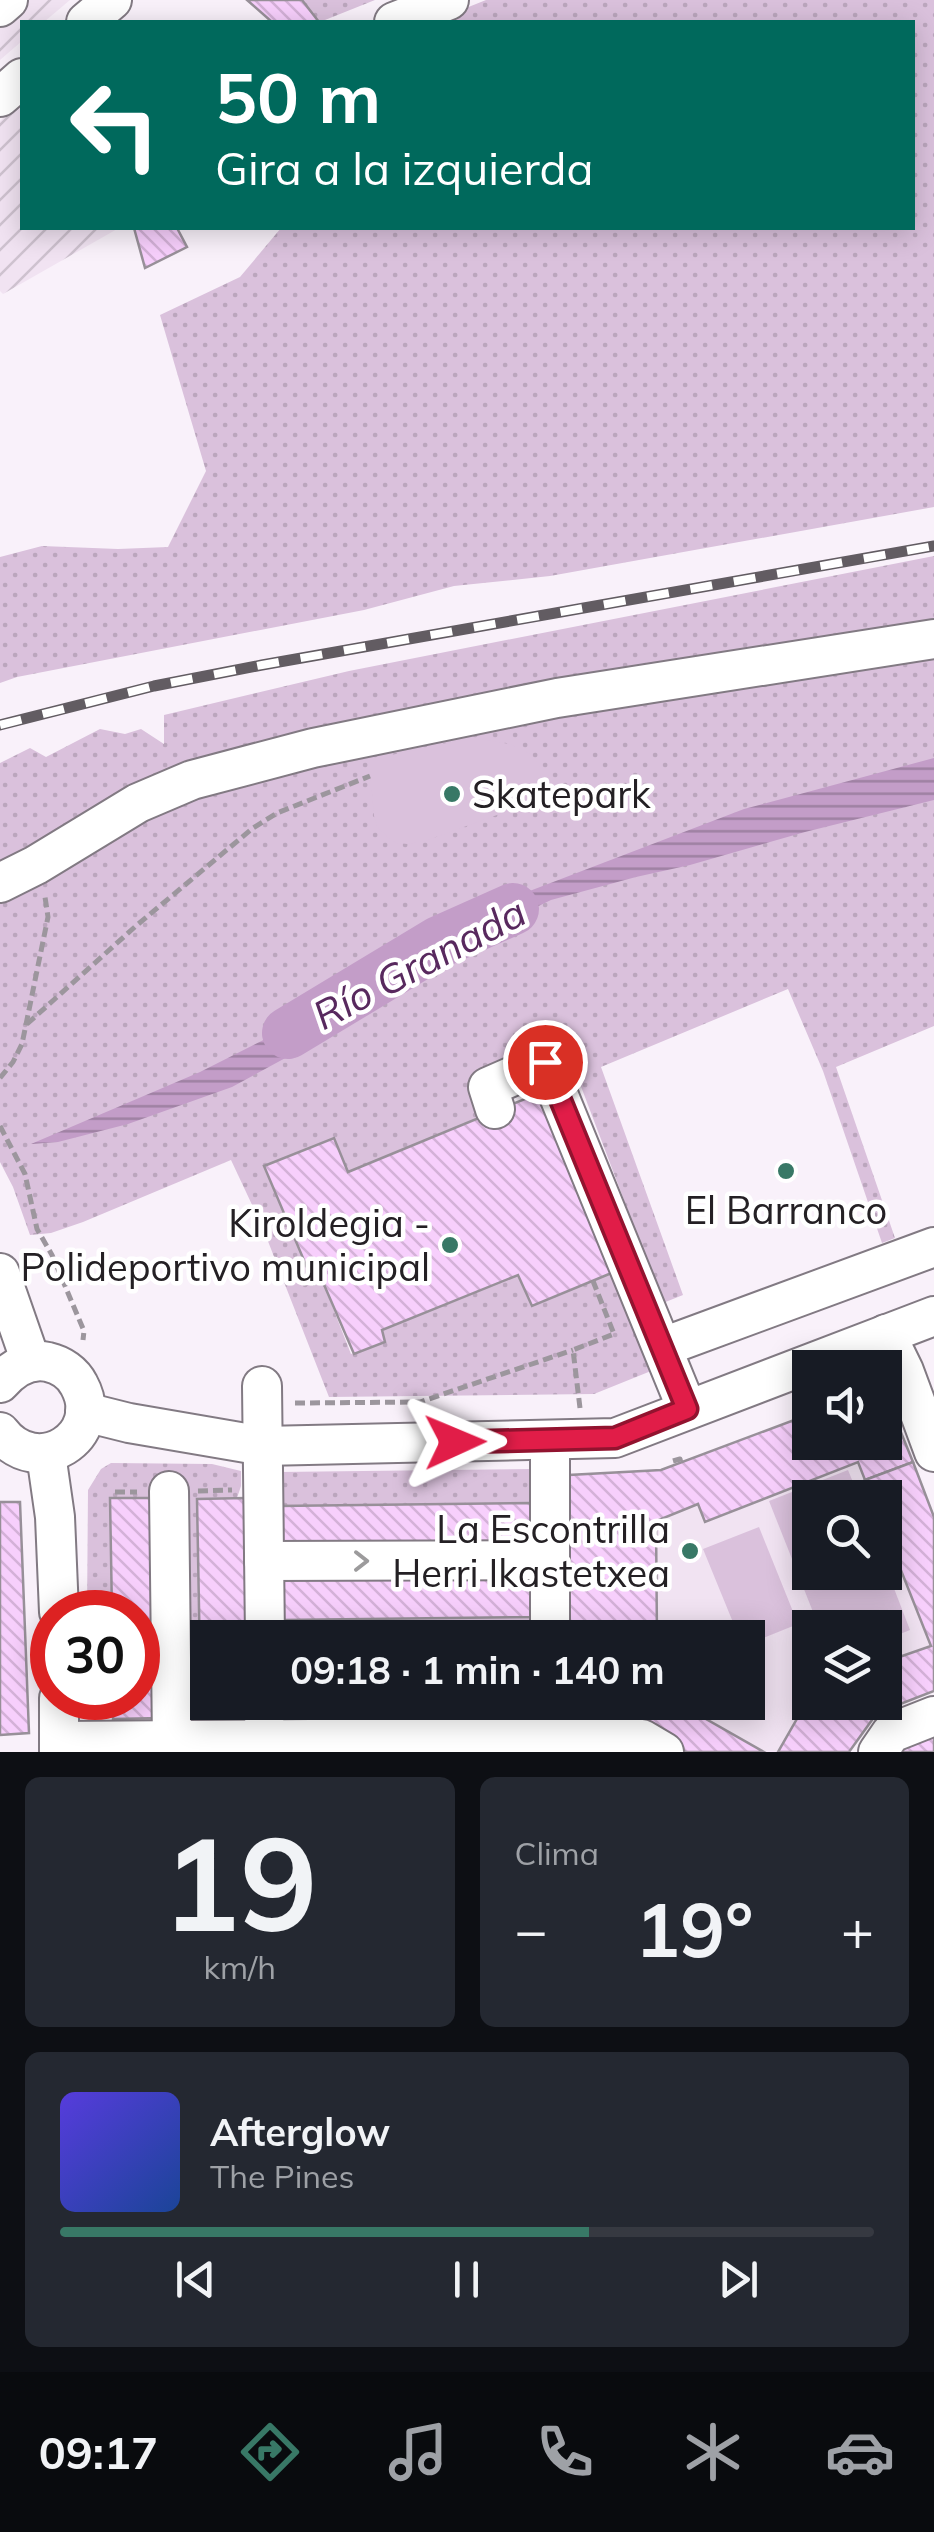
<!DOCTYPE html>
<html lang="es">
<head>
<meta charset="utf-8">
<style>
  body { margin:0; font-family:Mulish,sans-serif; background:#242831; color:#f1f3f6; height:100vh; display:flex; flex-direction:column; font-size:38px; white-space:nowrap }
  * { box-sizing:border-box; margin:0 }
  p { font-size:32px; color:#9ea1a6 }
  .icon { flex:none; width:55px; height:55px; fill:none; stroke:currentColor; stroke-width:2; stroke-linecap:round; stroke-linejoin:round }
  .map { position:relative; height:1752px; overflow:hidden }
  .side { display:flex; flex-direction:column; gap:25px; padding:25px; background:#0d0f14; flex:1 }
  .side>* { flex:none }
  .banner { position:absolute; left:20px; top:20px; width:895px; height:210px; border-radius:0px; box-shadow:0 5px 25px #0003; background:#00695c; color:#fff; overflow:hidden }
  .fabs { position:absolute; left:792px; top:1350px; display:grid; gap:20px }
  .fabs a { display:grid; place-items:center; width:110px; height:110px; border-radius:0px; background:#171b24; box-shadow:0 5px 25px #0003; font-size:50px }
  .speed { position:absolute; left:30px; top:1590px; display:flex; gap:20px; font-size:50px; font-weight:700; text-align:center }
  .speed>* { display:grid; place-content:center; width:130px; height:130px; border-radius:50%; background:#171b24; box-shadow:0 5px 25px #0003; line-height:1 }
  .speed .limit { border:15px solid #d22; background:#fff; color:#111 }
  .pin { position:absolute; display:grid; place-items:center; width:85px; height:85px; color:#fff; margin:-42px; border:5px solid #fff; border-radius:50%; box-shadow:0 2px 10px #0007 }
  .me { position:absolute; width:110px; margin:-55px; rotate:89deg; stroke-linejoin:round; filter:drop-shadow(0 0 8px #0008) }
  .turn { display:flex; align-items:center; gap:35px; height:210px; padding:0 30px; font-size:45px }
  .turn .icon { width:130px; height:130px; stroke-width:2.5 }
  .turn b { display:block; font-size:70px; line-height:85px }
  .big { font-size:75px; font-weight:700; line-height:1.1 }
  .side .widget { flex:1; display:flex; flex-direction:column; justify-content:center; gap:15px; min-width:0; padding:0 35px; border-radius:15px; background:#242831 }
  .side .dial { align-items:center; gap:0 }
  .dial b { font-size:130px; line-height:1 }
  .song { display:flex; align-items:center; gap:30px }
  .cover { width:120px; height:120px; border-radius:15px; background:linear-gradient(135deg,hsl(250 70% 55%),hsl(220 70% 35%)) }
  .played { height:10px; border-radius:5px; background:linear-gradient(90deg,#387866 65%,#363941 65%) }
  .keys { display:flex; justify-content:space-around; direction:ltr }
  .heat { display:flex; justify-content:space-between; align-items:center; font-size:55px; direction:ltr }
  .side .tiles { flex:1; display:grid; gap:25px; grid-template-columns:1fr 1fr }
  .widget:last-child { grid-column:span 2 }
  .trip { position:absolute; left:190px; top:1620px; width:575px; height:100px; border-radius:0px; background:#171b24; box-shadow:0 5px 25px #0003; font-weight:700; line-height:100px; text-align:center }
  .dock { display:flex; height:160px; justify-content:space-around; align-items:center; background:#090b0e; color:#9ea1a6 }
  .dock .icon { width:70px; height:70px }
  .dock .on { color:#387866 }
  .dock b { font-size:45px; color:#f1f3f6 }
  .map>svg:first-child { display:block }
</style>
</head>
<body>
<div class="map">
<svg width="934" height="1752" viewBox="0 0 934 1752">
  <defs>
    <pattern id="industrial-furrows" width="10" height="10" patternUnits="userSpaceOnUse" patternTransform="scale(2.5)"><rect width="10" height="10" fill="#f1e3f2"/><path d="M-1 1l2-2M0 10L10 0M9 11l2-2" fill="none" stroke="#cec2cf"/></pattern>
    <pattern id="green-dots" width="8" height="8" patternUnits="userSpaceOnUse" patternTransform="scale(2.5)"><rect width="8" height="8" fill="#dac1dc"/><path d="M2 2h.1M6 6h.1" fill="none" stroke="#bba6bd" stroke-width="1.8" stroke-linecap="round"/></pattern>
    <pattern id="water-rules" width="6" height="5" patternUnits="userSpaceOnUse" patternTransform="scale(2.5)"><rect width="6" height="5" fill="#c39dc8"/><path d="M0 2.5h6" fill="none" stroke="#9e80a2"/></pattern>
    <pattern id="building-back-hatch" width="6" height="6" patternUnits="userSpaceOnUse" patternTransform="scale(2.5)"><rect width="6" height="6" fill="#f7cffc"/><path d="M-1 5l2 2M0 0l6 6M5-1l2 2" fill="none" stroke="#d4b1d8"/></pattern>
  </defs>
  <rect width="100%" height="100%" fill="#f9f1fa"/>
  <path fill="#f1e3f2" d="M885,1393l28,69 -41,35 -62,1v74h75v-42l46,116 -46,16v-34h-75v68l-32,56h-14l-88,-49 72,-1v-64l-179,-1v-162l92,-5 149,-56v28h75z"/>
  <g fill="url(#industrial-furrows)">
    <path d="M0,0h70l-26,22h-22v19l-22,19z"/>
    <path d="M22,108v120h97l-116,66 -3,-3v-170l12,-12z"/>
  </g>
  <g fill="url(#green-dots)">
    <path d="M302,0h73l-55,22z"/>
    <path d="M486,0h448v507l-384,69 -96,10 -90,24 -347,67 -17,6v-126l42,-11 76,3 50,-2 38,-76 -46,-156 80,-38 41,-49h631v-206h-481z"/>
    <path d="M934,556v470l-98,41 59,171 -13,5 -59,-172 -35,-82 -187,78 82,228 -20,8 -100,-264 -92,39 14,37 -137,57 -14,-34 -70,28 50,117 8,-3 29,74 34,-12 -3,-12 136,-55 15,31 81,-34 37,99 -57,23 -265,3 -67,-171 -31,-66 -148,62 -32,11 -21,2 -17,-48 -13,-25v-399l30,-15 16,9 54,-28 25,5 16,-5 23,15v-29l185,-44z"/>
    <path d="M111,1463l101,1 29,7v15l-4,12 -40,2 4,217 -104,1 -11,-14v-6h52v-86h-51l1,-122 13,-21z"/>
    <path d="M530,1469l1,34 -253,3 1,-34z"/>
    <path d="M536,1617v20h-253v-17z"/>
  </g>
  <g fill="#dac1dc">
    <path d="M465,739c44,-1 107,17 57,67l-97,35 -17,3 -11,-1 -9,-5 -11,-12 -3,-10 -4,-47 12,-12z"/>
    <path d="M848,1470l11,27 -49,1v74h75v-7l25,65 -25,10v-12l-66,-1 -50,-126z"/>
    <path d="M759,1527l39,97 -50,20v-6l-9,-1 -36,-88z"/>
  </g>
  <path fill="url(#water-rules)" d="M934,758v42l-129,32 -115,33 -54,12 -85,23 -85,41 -52,33 -77,56 -105,57 -104,37 -70,18 -27,2 169,-72 150,-76 177,-104 217,-83z"/>
  <g fill="none" stroke-linecap="round" stroke-linejoin="round">
    <path stroke="#c39dc8" stroke-width="52" d="M288,1033l151,-91 74,-33"/>
  </g>
  <g fill="url(#building-back-hatch)" stroke="#989099" stroke-width="2.5">
    <path d="M247,0h55l17,22h-47z"/>
    <path d="M134,228h43l10,19 -42,21z"/>
    <path d="M537,1094l77,178 -82,34 -14,-31 -136,55 3,12 -31,12 -32,-74 -8,4 -50,-118 70,-28 14,34z"/>
    <path d="M885,1393l28,69 -48,18 -7,-18 -153,60 -7,-18 -42,17 1,117h-88v-163l92,-5 149,-56v28h75z"/>
    <path d="M913,1462l21,55v174l-57,22 -17,-11h25v-40l46,-16 -46,-116v-32h-13l-7,-18z"/>
    <path d="M110,1498h48l3,220 -48,1v-21h25v-86h-26z"/>
    <path d="M246,1498l3,140h-41v64h42v14l-49,1 -4,-218z"/>
    <path d="M0,1502h20l9,231 -29,2z"/>
    <path d="M531,1503l1,42 -254,3v-42z"/>
    <path d="M536,1577v40l-253,3 -1,-40z"/>
    <path d="M810,1696v6h50l17,11 -28,39h-71z"/>
    <path d="M283,1702h254v14l-254,6z"/>
    <path d="M569,1702h107l88,50h-78l-34,-20h-83z"/>
    <path d="M934,1737v15h-34l2,-4z"/>
  </g>
  <g fill="none" stroke-linecap="round" stroke-linejoin="round">
    <g stroke="#827a83" stroke-width="42">
      <g id="minor">
        <path d="M0,7l8,-7"/>
        <path d="M86,22l26,-22"/>
        <path d="M394,22l55,-22"/>
        <path d="M0,97l22,-19"/>
        <path d="M0,883l36,-18 102,-62 54,-23 121,-32 244,-50 377,-59"/>
        <path d="M495,1109l-7,-22 57,-25 142,347"/>
        <path d="M0,1273l31,89"/>
        <path d="M886,1334l18,37 30,81"/>
        <path d="M663,1347l271,-100"/>
        <path d="M0,1383c12,-14 28,-25 48,-21 13,3 25,11 31,23 28,51 -42,96 -79,47"/>
        <path d="M262,1386l3,252"/>
        <path d="M85,1412l44,11 134,23 352,-8 319,-122"/>
        <path d="M550,1441v197"/>
        <path d="M46,1454l9,63 4,95"/>
        <path d="M169,1491l3,250"/>
        <path d="M264,1561l285,-1"/>
        <path d="M59,1741l493,-4 90,2 22,13"/>
        <path d="M59,1752v-54"/>
        <path d="M263,1752l2,-50"/>
        <path d="M878,1752l13,-19 43,-17"/>
      </g>
    </g>
    <g stroke="#9c969d" stroke-width="5" stroke-dasharray="10 5" stroke-linecap="butt">
      <path d="M27,1024l110,-99 116,-97 24,-15 93,-37"/>
      <path d="M0,1078l13,-16 9,-18 26,-127 -3,-20"/>
      <path d="M0,1126l25,48 12,55 15,26 32,76 -1,9"/>
      <path d="M295,1403l125,-1 153,-52"/>
      <path d="M580,1408l-7,-58 41,-16 -21,-53"/>
      <path d="M673,1461l7,-2 1,4"/>
      <path d="M198,1491l34,-1"/>
      <path d="M115,1492h22"/>
    </g>
    <use href="#minor" stroke="#fff" stroke-width="38"/>
    <g stroke="#625c62" stroke-width="11">
      <path id="rail" d="M0,725l154,-39 108,-21 672,-119"/>
    </g>
    <use href="#rail" stroke="#fff" stroke-width="8" stroke-dasharray="22" stroke-linecap="butt"/>
  </g>
  <defs><path id="oneway-chevron" d="M-2-3.5L2.5 0L-2 3.5" fill="none" stroke-width="1.6" stroke-linecap="round" stroke-linejoin="round" transform="scale(2.5)"/></defs>
  <use stroke="#9c9b9c" href="#oneway-chevron" transform="translate(361 1561)"/>
  <g fill="none" stroke-linecap="round" stroke-linejoin="round">
    <g stroke="#92132f" stroke-width="25">
      <path id="route" d="M455,1442l160,-4 72,-29 -142,-347"/>
    </g>
    <use href="#route" stroke="#e11d48" stroke-width="18"/>
  </g>
  <g fill="#387866" stroke="#fff" stroke-width="4">
    <circle cx="452" cy="794" r="10"/>
    <circle cx="786" cy="1171" r="10"/>
    <circle cx="450" cy="1245" r="10"/>
    <circle cx="690" cy="1551" r="10"/>
  </g>
  <g text-anchor="middle" dominant-baseline="central" stroke-width="9" stroke-linejoin="round" paint-order="stroke">
    <g font-size="38" fill="#242024" stroke="#fff" text-anchor="end">
      <text x="472" y="794" text-anchor="start">Skatepark</text>
      <text x="786" y="1210" text-anchor="middle">El Barranco</text>
      <text x="430" y="1223">Kiroldegia -<tspan x="430" dy="44">Polideportivo municipal</tspan></text>
      <text x="670" y="1529">La Escontrilla<tspan x="670" dy="44">Herri Ikastetxea</tspan></text>
    </g>
    <g font-size="40" font-style="italic" fill="#58295e" stroke="#fff">
      <text transform="translate(419 963) rotate(-28)">Río Granada</text>
    </g>
  </g>
</svg>
<div class="fabs">
<a><svg class="icon" aria-label="sound" viewBox="0 0 24 24"><path d="M4 9h4l5-4v14l-5-4H4zM17 9q2 3 0 6"/></svg></a>
<a><svg class="icon" aria-label="search" viewBox="0 0 24 24"><circle cx="10" cy="10" r="6"/><path d="M15 15l6 6"/></svg></a>
<a><svg class="icon" aria-label="layers" viewBox="0 0 24 24"><path d="M12 4l9 5-9 5-9-5zM3 14l9 5 9-5"/></svg></a>
</div>
<div class="speed"><div class="limit">30</div></div>
<div class="pin" style="left:545px;top:1062px;background:#d93025"><svg class="icon" aria-label="arrive" viewBox="0 0 24 24"><path d="M6 21V4h12l-3 4 3 4H6"/></svg></div>
<svg class="me" style="left:455px;top:1442px" viewBox="-20 -20 40 40"><path d="M0-17L14 15 0 8-14 15z" fill="#e11d48" stroke="#fff" stroke-width="4"/></svg>
<div class="trip">09:18 · 1 min · 140 m</div>
<div class="banner">
<div class="turn"><svg class="icon" aria-label="left" viewBox="0 0 24 24"><path d="M17 20v-9H6M10 6l-5 5 5 5"/></svg><div><b>50 m</b>Gira a la izquierda</div></div>
</div>
</div>
<section class="side">
<div class="tiles">
<div class="widget dial"><b>19</b><p>km/h</p></div>
<div class="widget"><p>Clima</p>
<div class="heat"><a>−</a><b class="big">19°</b><a>+</a></div>
</div>
<div class="widget">
<div class="song"><i class="cover"></i><div><b>Afterglow</b><p>The Pines</p></div></div>
<div class="played"></div>
<div class="keys"><svg class="icon" aria-label="previous" viewBox="0 0 24 24"><path d="M18 5L8 12l10 7zM5 5v14"/></svg><svg class="icon" aria-label="pause" viewBox="0 0 24 24"><path d="M8 5v14M16 5v14"/></svg><svg class="icon" aria-label="next" viewBox="0 0 24 24"><path d="M6 5l10 7-10 7zM19 5v14"/></svg></div>
</div>
</div>
</section>
<nav class="dock">
<b>09:17</b>
<svg class="icon on" aria-label="directions" viewBox="0 0 24 24"><path d="M12 3l9 9-9 9-9-9zM9 14v-3h6M13 9l2 2-2 2"/></svg>
<svg class="icon" aria-label="music" viewBox="0 0 24 24"><path d="M9 18V5l10-2v13"/><circle cx="6" cy="18" r="3"/><circle cx="16" cy="16" r="3"/></svg>
<svg class="icon" aria-label="phone" viewBox="0 0 24 24"><path d="M5 4h4l2 5-3 2q2 4 5 5l2-3 5 2v4C11 20 4 13 5 4z"/></svg>
<svg class="icon" aria-label="climate" viewBox="0 0 24 24"><path d="M12 3v18M4 7l16 10M4 17L20 7"/></svg>
<svg class="icon" aria-label="car" viewBox="0 0 24 24"><path d="M5 17H2v-5l4-1 3-4h7l3 4 3 1v5h-3M9 17h6M6 11h13"/><circle cx="7" cy="17" r="2"/><circle cx="17" cy="17" r="2"/></svg>
</nav>
</body>
</html>
